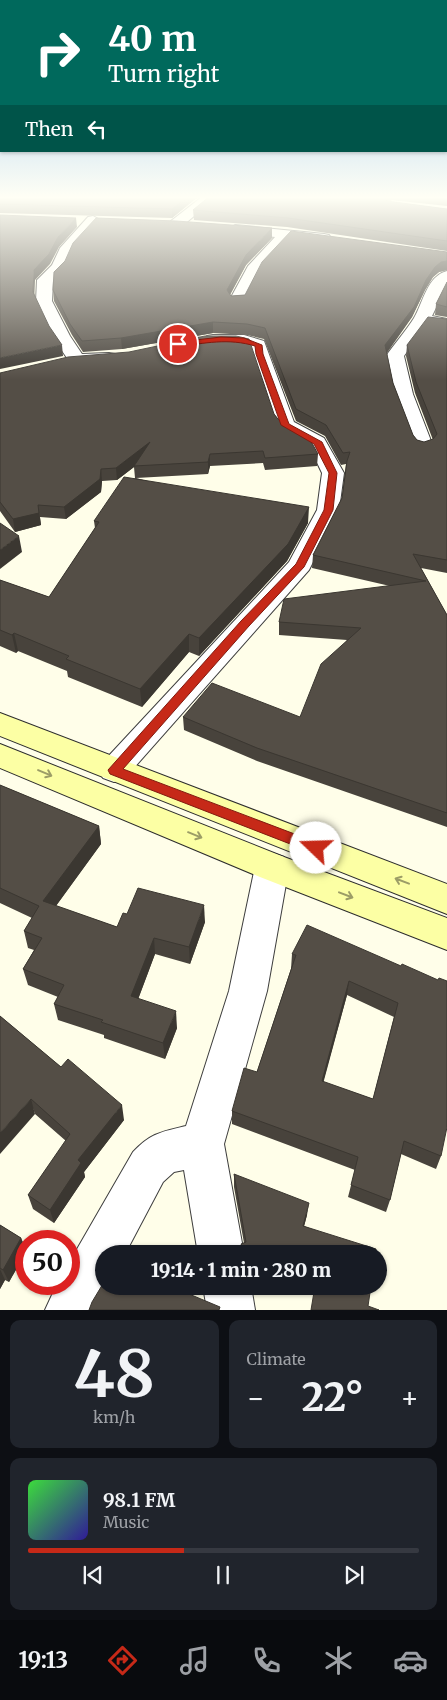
<!DOCTYPE html>
<html lang="en">
<head>
<meta charset="utf-8">
<style>
  body { margin:0; font-family:Merriweather,serif; background:#20242c; color:#f1f3f6; height:100vh; display:flex; flex-direction:column; font-size:19px; white-space:nowrap }
  * { box-sizing:border-box; margin:0 }
  p { font-size:16px; color:#9ea1a6 }
  .icon { flex:none; width:28px; height:28px; fill:none; stroke:currentColor; stroke-width:2; stroke-linecap:round; stroke-linejoin:round }
  .map { position:relative; height:1310px; overflow:hidden }
  .sheet { display:flex; flex-direction:column; gap:10px; padding:10px; background:#0d0f14; flex:1 }
  .sheet>* { flex:none }
  .hud { position:absolute; left:0px; top:0px; width:448px; height:152px; box-shadow:0 1px 4px #0004; background:#00695c; color:#fff; overflow:hidden }
  .speed { position:absolute; left:15px; top:1230px; display:flex; gap:10px; font-size:25px; font-weight:700; text-align:center }
  .speed>* { display:grid; place-content:center; width:65px; height:65px; border-radius:50%; background:#171b24; box-shadow:0 1px 4px #0004; line-height:1 }
  .speed .limit { border:8px solid #d22; background:#fff; color:#111 }
  .pin { position:absolute; display:grid; place-items:center; width:42px; height:42px; color:#fff; margin:-21px; border:2px solid #fff; border-radius:50%; box-shadow:0 1px 5px #0007 }
  .me { position:absolute; width:55px; margin:-28px; rotate:291deg; stroke-linejoin:round; filter:drop-shadow(0 0 4px #0008) }
  .turn { display:flex; align-items:center; gap:18px; height:105px; padding:0 25px; font-size:22px }
  .turn .icon { width:65px; height:65px; stroke-width:2.5 }
  .turn b { display:block; font-size:35px; line-height:42px }
  .then { display:flex; align-items:center; height:48px; padding:0 25px; background:#0003; gap:10px; font-size:19px }
  .big { font-size:38px; font-weight:800; line-height:1.1 }
  .sheet .card { flex:1; display:flex; flex-direction:column; justify-content:center; gap:8px; min-width:0; padding:0 18px; border-radius:10px; background:#20242c }
  .sheet .dial { align-items:center; gap:0 }
  .dial b { font-size:65px; line-height:1 }
  .song { display:flex; align-items:center; gap:15px }
  .cover { width:60px; height:60px; border-radius:8px; background:linear-gradient(135deg,hsl(120 70% 55%),hsl(250 70% 35%)) }
  .played { height:5px; border-radius:2px; background:linear-gradient(90deg,#c62918 40%,#363941 40%) }
  .keys { display:flex; justify-content:space-around; direction:ltr }
  .heat { display:flex; justify-content:space-between; align-items:center; font-size:28px; direction:ltr }
  .sheet .tiles { flex:1; display:grid; gap:10px; grid-template-columns:1fr 1fr }
  .card:last-child { grid-column:span 2 }
  .trip { position:absolute; left:95px; top:1245px; width:292px; height:50px; border-radius:25px; background:#171b24; box-shadow:0 1px 4px #0004; font-weight:800; line-height:50px; text-align:center }
  .menu { display:flex; height:80px; justify-content:space-around; align-items:center; background:#090b0e; color:#9ea1a6 }
  .menu .icon { width:35px; height:35px }
  .menu .active { color:#c62918 }
  .menu b { font-size:22px; color:#f1f3f6 }
  .map>svg:first-child { display:block }
</style>
</head>
<body>
<div class="map">
<svg width="447" height="1310" viewBox="0 0 447 1310">
  <rect width="100%" height="100%" fill="#fffee9"/>
  <g fill="none" stroke-linecap="round" stroke-linejoin="round">
    <g stroke="#3e3e3e" stroke-width="2">
      <g id="minor">
        <path d="M203,196h15l-37,31h-10l-2,-3 2,-3z"/>
        <path d="M93,216l7,4 -28,32 -5,15 -14,14 -1,20 18,35 12,18 27,-1 6,1 3,4 -3,4c-13,3 -31,5 -44,2l-19,-28 -16,-35 1,-21 15,-15 8,-17 28,-31z"/>
        <path d="M235,225l89,9 5,1 2,3 -2,3 -5,1 -35,-3 -29,32 -15,30 -2,3h-12l-2,-3 19,-35 27,-29 -45,-5 -2,-3z"/>
        <path d="M447,271v14l-15,31 15,3v10l-21,-4 -22,31 9,38 20,52 -3,4 -7,2 -7,-2 -3,-4 -20,-52 -7,-38c9,-13 20,-25 28,-38 9,-15 13,-42 33,-47z"/>
        <path d="M213,335h31l20,6 30,81 30,16 20,35 -5,37 -30,60 -184,208 -11,4 -11,-4 -5,-8 5,-8 186,-200 28,-52 5,-37 -13,-27 -31,-17 -3,-4 -25,-77 -8,-3 -35,-1 -3,-4 3,-4z"/>
        <path d="M272,853l12,4 5,10 -22,124 -43,153 20,110h-46l-14,-84 -10,2 -11,10 -38,72h-21v32h4l-13,24h-50l12,-26h12v-21l64,-111c18,-19 28,-20 53,-26l43,-135 26,-124 5,-10z"/>
        <path d="M203,1286h48l4,24h-48z"/>
      </g>
    </g>
    <g stroke="#2d2d2d" stroke-width="2">
      <g id="secondary">
        <path d="M0,713l447,171v30l-447,-178z"/>
        <path d="M0,744l284,113 163,61v32l-187,-73 -260,-109z"/>
      </g>
    </g>
    <use href="#minor" fill="#fff" fill-rule="evenodd"/>
    <use href="#secondary" fill="#fcffa4" fill-rule="evenodd"/>
  </g>
  <g fill="#48433c" fill-rule="evenodd">
    <path d="M0,196h199l-27,22 -172,-5z"/>
    <path d="M210,196h237v10l-55,-6 -4,1 59,8v42l-160,-24 -93,-7 -1,-10z"/>
    <path d="M272,238l-26,27 -16,30 1,1 14,-1 202,-43v18l-8,2 -6,5 -8,13 -13,27 -25,36 6,30 20,52 4,5 7,2 9,-2 -18,-47 -9,-37 1,-11 40,-26v254l-26,-5 26,47v212l-190,-66 -73,-31 -1,-13h117l47,-77 -68,-5v-13l111,-36 -78,-18 1,-13 29,-57 4,-34 -5,1 -16,-29 -29,-15 -32,-82 -17,-4 -34,-2 -91,16 -39,3 -11,-17 -18,-34 -1,-11z"/>
    <path d="M447,282v35l-12,-2 1,-11z"/>
    <path d="M0,373l274,41 4,5 40,35 -1,12 -52,4 -2,-7 -53,3 -2,8 -72,4 172,45 -21,38 -88,95 -10,-4 -47,55 -74,-30 -1,-6 -49,-20 -2,2 -16,-7v-66l49,17 46,-69 -1,-7 41,-43 -1,-11 -17,13 -15,1 -1,11 -35,27 -26,-2 1,8 -26,7 -15,-21z"/>
    <path d="M0,785l99,41 2,18 -45,62 61,21 10,-13 78,8 -15,42 -35,-10 -17,45 39,29 -12,31 -61,-21v-3l-46,-15 -4,-16 4,-7 -30,-12 -5,-16 11,-19 -6,-2 -4,-17 8,-13 -32,-15z"/>
    <path d="M292,954l109,12 40,190 -5,13 -35,-15 -11,46 -4,12 -38,-15 7,-27 -123,-46v-13l25,-39 34,-103zM347,995l47,22 -21,82 -50,-17z"/>
    <path d="M0,1016l124,104 -40,52 1,5 -31,46 -21,-14 -5,-14 38,-54 -31,-27z"/>
    <path d="M234,1174l73,41 -3,11 72,28h-135v-10l3,-1 -10,-56z"/>
    <path d="M0,1225l21,13 5,12v2l-17,30 -4,-2 -5,9z"/>
    <path d="M308,1286h63l-56,3z"/>
  </g>
  <g fill="#3b3731">
    <path d="M188,196h11l-27,22v-9z"/>
    <path d="M385,196h8l-1,4 -7,2 -1,-4z"/>
    <path d="M76,218l1,9 -18,20 -9,17 -15,16 -1,22 -1,-10 1,-22 24,-33z"/>
    <path d="M272,228v10l-26,27 -19,35v-10l19,-35z"/>
    <path d="M447,261v9l-8,2 -6,5 -8,13 -13,27 -28,39 1,-11 41,-65 9,-13 6,-5z"/>
    <path d="M213,322v11l-91,16 -1,-11z"/>
    <path d="M62,345l1,11 -63,13v-11z"/>
    <path d="M150,442l1,12 -34,26 -1,-12z"/>
    <path d="M210,454v12l-2,8v-12z"/>
    <path d="M101,469l1,12 -1,11 -35,27 -2,-12z"/>
    <path d="M38,505l3,20 -26,7 -2,-13z"/>
    <path d="M309,507l-1,16 -21,38 -88,95v-18z"/>
    <path d="M19,536l3,16 -22,17v-19z"/>
    <path d="M14,633l4,18 -2,2 -4,-18z"/>
    <path d="M189,634v18l-47,55 -2,-18z"/>
    <path d="M99,826l2,18 -54,74 -4,-17z"/>
    <path d="M204,905l1,17 -15,42 -1,-17z"/>
    <path d="M154,938l1,16 -22,59 -2,-17z"/>
    <path d="M349,981l-2,14 -27,100 2,-14z"/>
    <path d="M176,1011l1,17 -12,31 -2,-16z"/>
    <path d="M31,1099l4,15 -35,40v-21z"/>
    <path d="M122,1105l2,15 -40,52 1,5 -31,46 -4,-13 28,-50z"/>
    <path d="M309,1203l-2,12 -6,23 2,-12z"/>
    <path d="M21,1238l5,12v2l-17,30 -6,-12z"/>
    <path d="M0,1269l5,11 -5,9z"/>
  </g>
  <g fill="#544e46" stroke="#3b3731" fill-rule="evenodd">
    <path d="M0,196h188l-16,13 -172,-5z"/>
    <path d="M210,196h175l-1,2 2,3 61,8v32l-159,-23 -95,-8z"/>
    <path d="M0,215l76,3 -18,19 -9,17 -15,16 -1,22 16,34 13,19 -62,13z"/>
    <path d="M96,218l80,3 96,7 -26,27 -19,35 4,6 14,-1 17,-33 29,-31 156,21v9l-6,1 -6,5 -9,13 -12,27 -29,38 8,38 20,52 4,5 7,2 9,-3 4,-5 -21,-52 -9,-37 21,-28 19,2v241l-34,-6 34,61v198l-190,-65 -74,-31 29,-34 88,34 21,-53 40,-36 -82,-6 5,-23 142,-18 -113,-26 29,-57 5,-37 3,-9 -7,1 -17,-28 -30,-16 -31,-81 -18,-4 -34,-2 -92,16 -39,3 -12,-17 -17,-34 1,-18 11,-11 8,-18z"/>
    <path d="M447,282v25l-11,-3z"/>
    <path d="M205,336h31l13,3 25,75 4,5 30,17 10,18 -53,4 -2,-7 -53,3 -2,8 -74,4 16,-24 -34,26 -15,1 -1,10 -36,28 -26,-2 1,8 -26,6 -13,-17v-129l68,-16 61,-5z"/>
    <path d="M124,477l185,30 -21,37 -89,94 -10,-4 -49,55 -74,-30 3,-3 -55,-23 -2,2 -12,-5v-50l49,17 50,-75 -5,-1z"/>
    <path d="M0,523l19,13 -19,14z"/>
    <path d="M0,785l99,41 -56,75 74,26 6,-14 4,1 11,-26 66,17 -15,42 -35,-9 -23,58 45,15 -13,32 -62,-21 2,-2 -49,-16 10,-19 -41,-16 19,-31 -18,-7 15,-25 -39,-18z"/>
    <path d="M307,925l94,41 1,-2 36,16 1,-2 8,3v146l-6,29 -37,-15 -14,59 -39,-15 7,-28 -126,-46 12,-43 13,4 39,-117 -4,-1zM349,981l49,22 -25,96 -51,-18z"/>
    <path d="M0,1016l61,51 7,-8 54,46 -44,55 3,3 -31,47 -22,-15 42,-61 -39,-35 -31,34z"/>
    <path d="M234,1174l75,29 -6,23 73,23v5h-116l-18,-8 -1,-2 5,-2z"/>
    <path d="M0,1225l21,13 -18,32 -3,-2z"/>
    <path d="M104,1282v4h66l50,21 -1,3h-130l3,-8z"/>
    <path d="M315,1286h56l-3,20 11,4h-68z"/>
  </g>
  <defs><path id="oneway-shaft" d="M-6 0H5M1.5-3L5.5 0L1.5 3" fill="none" stroke-width="1.6" stroke-linecap="round" stroke-linejoin="round" transform="scale(1.25)"/></defs>
  <g stroke="#9c9d67">
    <use href="#oneway-shaft" transform="translate(45 773) rotate(23)"/>
    <use href="#oneway-shaft" transform="translate(195 835) rotate(22)"/>
    <use href="#oneway-shaft" transform="translate(402 881) rotate(-159)"/>
    <use href="#oneway-shaft" transform="translate(346 895) rotate(21)"/>
  </g>
  <linearGradient id="sky" x2="0" y2="1"><stop stop-color="#8ebff0"/><stop offset="0.52" stop-color="#fffff5"/><stop offset="1" stop-color="#fffff5" stop-opacity="0"/></linearGradient>
  <rect width="447" height="380" fill="url(#sky)"/>
  <path fill="#c62918" stroke="#811b10" d="M221,337l23,1 18,7 1,9 26,70 33,18 15,31 -4,37 -29,57 -55,59 -126,143 198,75 2,4 -2,4 -5,2 -206,-80 -2,-4 133,-149 55,-57 28,-54 5,-37 -15,-29 -33,-19 -25,-71 -1,-8c-26,-8 -51,-3 -77,1l-4,-3 4,-2z"/>
</svg>
<div class="speed"><div class="limit">50</div></div>
<div class="pin" style="left:178px;top:344px;background:#d93025"><svg class="icon" aria-label="arrive" viewBox="0 0 24 24"><path d="M6 21V4h12l-3 4 3 4H6"/></svg></div>
<svg class="me" style="left:316px;top:848px" viewBox="-20 -20 40 40"><circle r="19" fill="#fff"/><path d="M0-13L10 11 0 6-10 11z" fill="#c62918"/></svg>
<div class="trip">19:14 · 1 min · 280 m</div>
<div class="hud">
<div class="turn"><svg class="icon" aria-label="right" viewBox="0 0 24 24"><path d="M7 20v-9h11M14 6l5 5-5 5"/></svg><div><b>40 m</b>Turn right</div></div>
<div class="then">Then<svg class="icon" aria-label="left" viewBox="0 0 24 24"><path d="M17 20v-9H6M10 6l-5 5 5 5"/></svg></div>
</div>
</div>
<section class="sheet">
<div class="tiles">
<div class="card dial"><b>48</b><p>km/h</p></div>
<div class="card"><p>Climate</p>
<div class="heat"><a>−</a><b class="big">22°</b><a>+</a></div>
</div>
<div class="card">
<div class="song"><i class="cover"></i><div><b>98.1 FM</b><p>Music</p></div></div>
<div class="played"></div>
<div class="keys"><svg class="icon" aria-label="previous" viewBox="0 0 24 24"><path d="M18 5L8 12l10 7zM5 5v14"/></svg><svg class="icon" aria-label="pause" viewBox="0 0 24 24"><path d="M8 5v14M16 5v14"/></svg><svg class="icon" aria-label="next" viewBox="0 0 24 24"><path d="M6 5l10 7-10 7zM19 5v14"/></svg></div>
</div>
</div>
</section>
<nav class="menu">
<b>19:13</b>
<svg class="icon active" aria-label="directions" viewBox="0 0 24 24"><path d="M12 3l9 9-9 9-9-9zM9 14v-3h6M13 9l2 2-2 2"/></svg>
<svg class="icon" aria-label="music" viewBox="0 0 24 24"><path d="M9 18V5l10-2v13"/><circle cx="6" cy="18" r="3"/><circle cx="16" cy="16" r="3"/></svg>
<svg class="icon" aria-label="phone" viewBox="0 0 24 24"><path d="M5 4h4l2 5-3 2q2 4 5 5l2-3 5 2v4C11 20 4 13 5 4z"/></svg>
<svg class="icon" aria-label="climate" viewBox="0 0 24 24"><path d="M12 3v18M4 7l16 10M4 17L20 7"/></svg>
<svg class="icon" aria-label="car" viewBox="0 0 24 24"><path d="M5 17H2v-5l4-1 3-4h7l3 4 3 1v5h-3M9 17h6M6 11h13"/><circle cx="7" cy="17" r="2"/><circle cx="17" cy="17" r="2"/></svg>
</nav>
</body>
</html>
